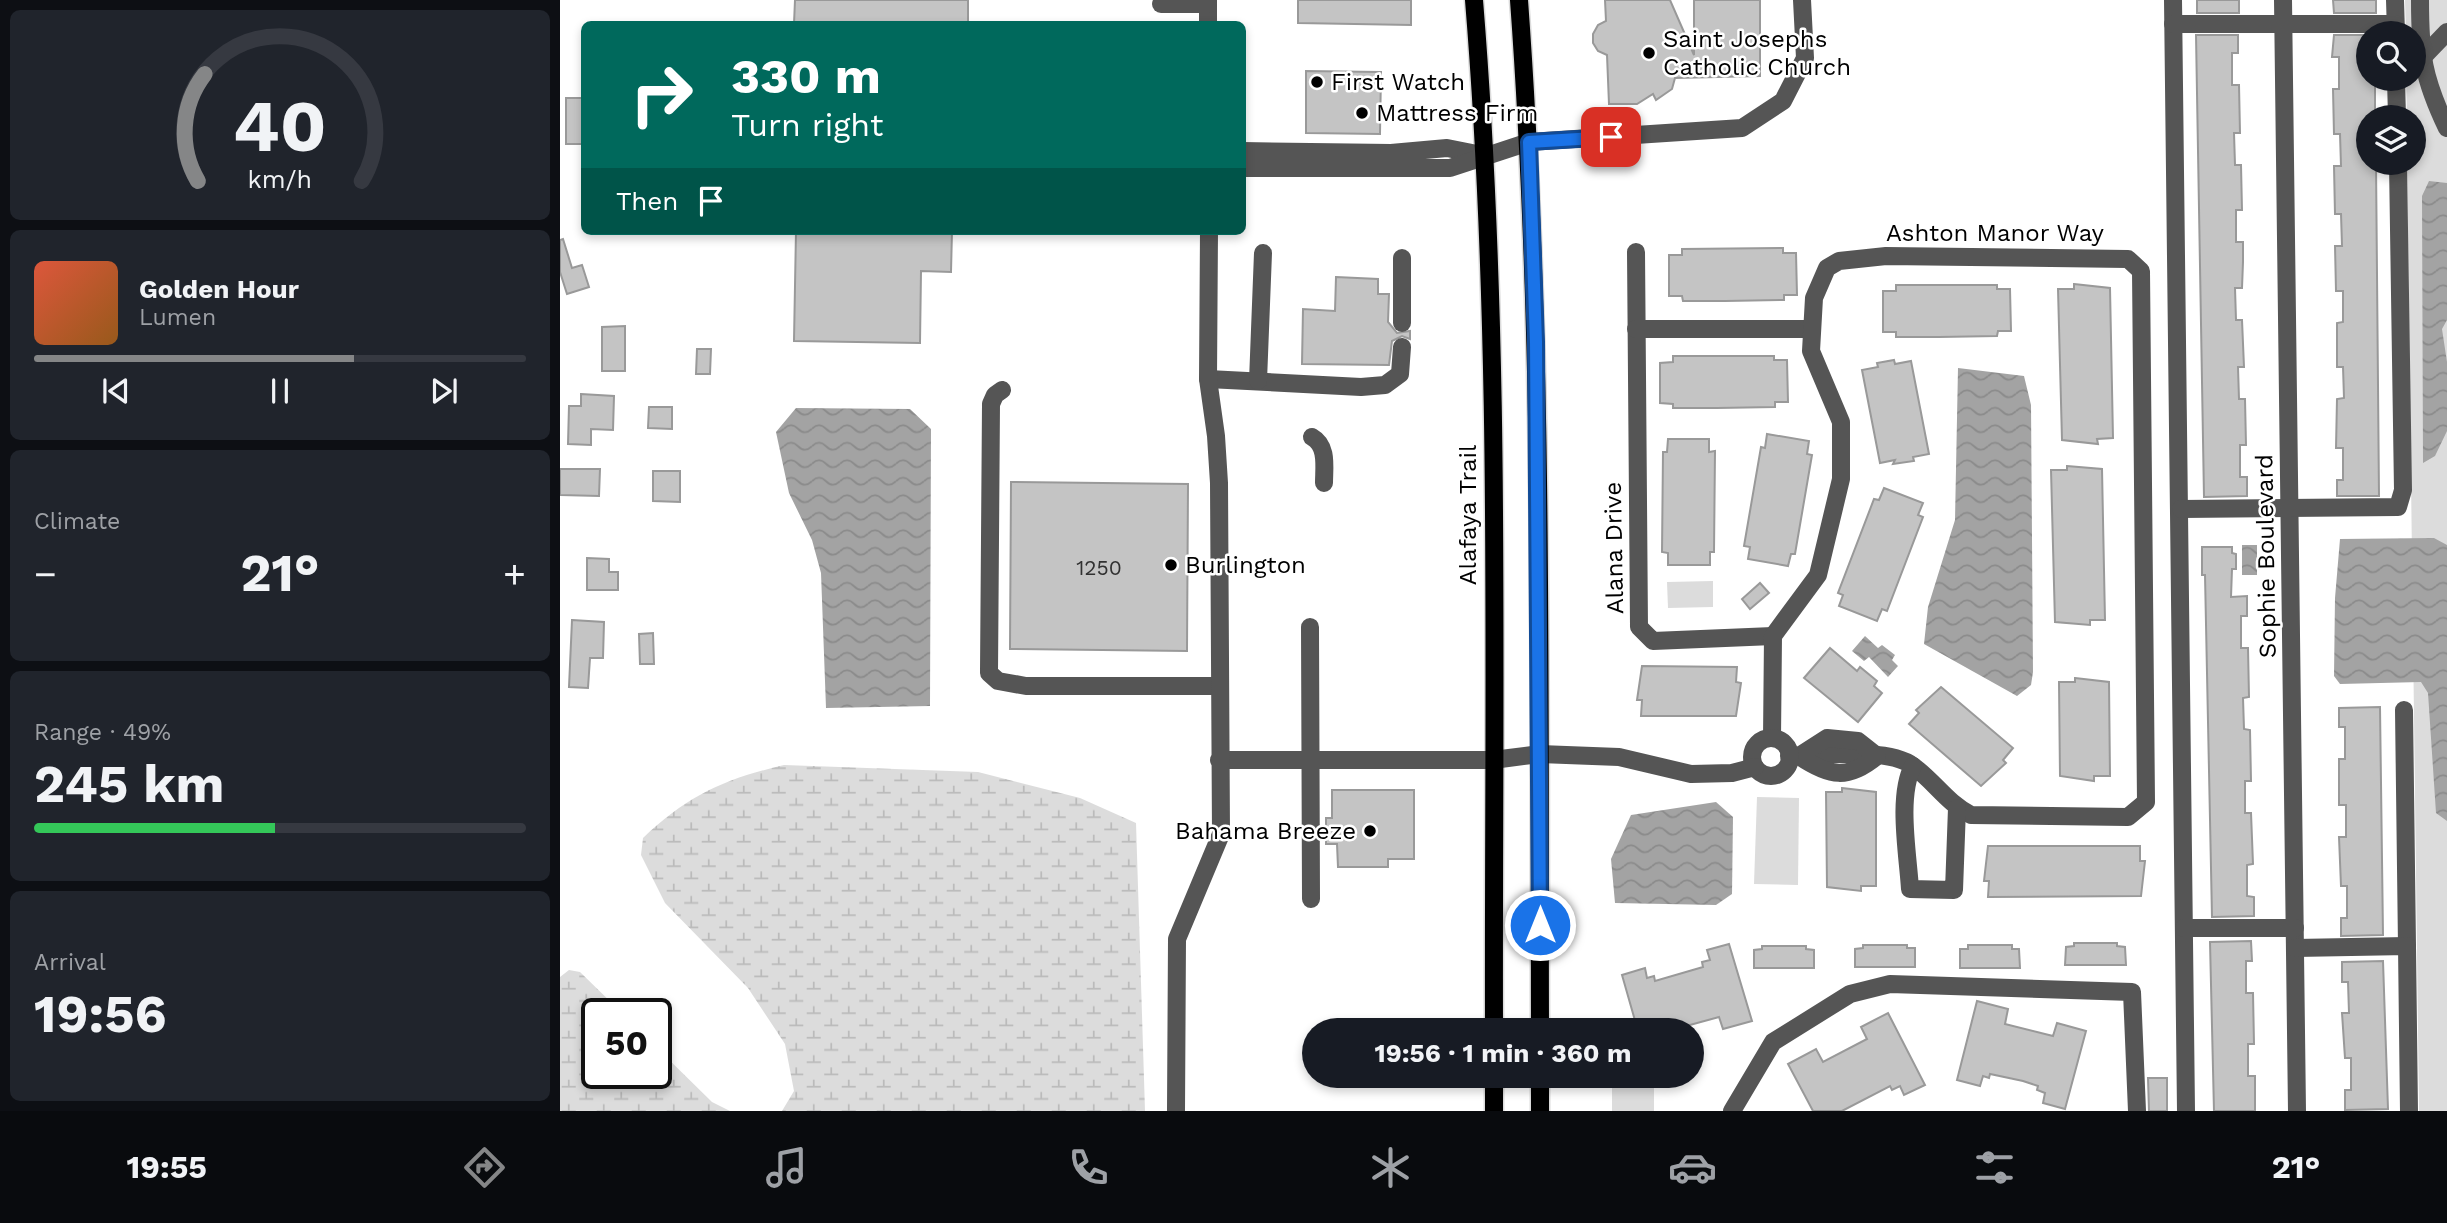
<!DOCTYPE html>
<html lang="en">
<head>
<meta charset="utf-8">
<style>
  body { margin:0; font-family:"Work Sans",sans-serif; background:#20242c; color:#f1f3f6; height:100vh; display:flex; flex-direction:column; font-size:26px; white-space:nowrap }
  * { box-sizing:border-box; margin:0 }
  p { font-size:23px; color:#9ea1a6 }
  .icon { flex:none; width:38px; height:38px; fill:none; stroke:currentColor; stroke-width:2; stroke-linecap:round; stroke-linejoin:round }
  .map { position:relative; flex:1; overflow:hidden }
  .panel { display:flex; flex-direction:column; gap:10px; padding:10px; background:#0d0f14; width:560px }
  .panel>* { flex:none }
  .banner { position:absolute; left:21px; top:21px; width:665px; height:214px; border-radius:10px; box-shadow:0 4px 10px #0003; background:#00695c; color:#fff; overflow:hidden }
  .fabs { position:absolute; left:1796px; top:21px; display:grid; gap:14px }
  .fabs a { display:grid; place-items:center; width:70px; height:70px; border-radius:50%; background:#171b24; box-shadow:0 4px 10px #0003; font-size:35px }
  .speed { position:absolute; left:21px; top:998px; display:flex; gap:14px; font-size:35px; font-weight:700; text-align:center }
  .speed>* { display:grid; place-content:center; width:91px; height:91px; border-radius:50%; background:#171b24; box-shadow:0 4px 10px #0003; line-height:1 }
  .speed .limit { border:4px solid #111; border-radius:10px; background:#fff; color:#111 }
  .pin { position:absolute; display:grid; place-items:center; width:60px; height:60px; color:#fff; margin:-30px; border-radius:14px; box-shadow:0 4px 10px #0006 }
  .me { position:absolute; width:77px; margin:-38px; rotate:0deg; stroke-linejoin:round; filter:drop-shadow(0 0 5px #0008) }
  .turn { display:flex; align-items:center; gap:24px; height:147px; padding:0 35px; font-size:32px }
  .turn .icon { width:91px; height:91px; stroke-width:2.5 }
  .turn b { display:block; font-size:49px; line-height:60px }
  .then { display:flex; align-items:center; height:66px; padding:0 35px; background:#0003; gap:14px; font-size:26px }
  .big { font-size:52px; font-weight:700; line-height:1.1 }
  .panel .tile { flex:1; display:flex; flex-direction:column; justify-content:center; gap:10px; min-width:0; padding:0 24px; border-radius:10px; background:#20242c }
  .panel .dial { align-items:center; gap:0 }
  .dial svg { height:182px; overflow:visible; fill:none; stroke:#363941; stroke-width:7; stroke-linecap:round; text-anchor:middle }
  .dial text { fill:#f1f3f6; stroke:none }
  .song { display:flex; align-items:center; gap:21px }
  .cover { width:84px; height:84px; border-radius:10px; background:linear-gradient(135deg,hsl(10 70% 55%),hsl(30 70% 35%)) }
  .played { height:7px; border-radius:4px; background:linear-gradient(90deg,#858687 65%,#363941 65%) }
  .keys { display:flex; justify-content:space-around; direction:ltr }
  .heat { display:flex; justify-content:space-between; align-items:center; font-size:38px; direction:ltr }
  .charge { height:10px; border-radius:5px; background:linear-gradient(90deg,#34c759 49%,#363941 0) }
  .trip { position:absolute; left:742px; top:1018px; width:402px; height:70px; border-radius:35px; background:#171b24; box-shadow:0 4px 10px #0003; font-weight:700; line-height:70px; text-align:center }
  .dock { display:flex; height:112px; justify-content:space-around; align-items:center; background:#090b0e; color:#9ea1a6 }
  .dock .icon { width:49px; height:49px }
  .dock .active { color:#858687 }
  .dock b { font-size:32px; color:#f1f3f6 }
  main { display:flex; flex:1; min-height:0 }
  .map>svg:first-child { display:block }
</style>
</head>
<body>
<main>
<section class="panel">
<div class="tile dial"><svg viewBox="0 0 100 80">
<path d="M14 69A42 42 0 1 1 86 69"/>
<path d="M14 69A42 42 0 0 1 17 22" stroke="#858687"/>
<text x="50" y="56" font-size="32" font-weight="700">40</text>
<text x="50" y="72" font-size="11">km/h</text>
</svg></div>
<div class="tile">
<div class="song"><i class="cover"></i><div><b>Golden Hour</b><p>Lumen</p></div></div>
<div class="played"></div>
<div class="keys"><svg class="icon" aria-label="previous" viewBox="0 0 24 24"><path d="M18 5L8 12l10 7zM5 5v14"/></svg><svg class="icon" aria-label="pause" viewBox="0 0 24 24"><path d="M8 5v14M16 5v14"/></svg><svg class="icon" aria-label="next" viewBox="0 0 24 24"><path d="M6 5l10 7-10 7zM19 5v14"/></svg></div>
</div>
<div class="tile"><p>Climate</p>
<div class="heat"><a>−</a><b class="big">21°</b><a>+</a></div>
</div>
<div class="tile"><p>Range · 49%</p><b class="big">245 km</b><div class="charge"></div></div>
<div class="tile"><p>Arrival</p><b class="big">19:56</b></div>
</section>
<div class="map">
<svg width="1887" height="1111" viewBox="0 0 1887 1111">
  <defs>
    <pattern id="wetland-marsh" width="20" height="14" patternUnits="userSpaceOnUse" patternTransform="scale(1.75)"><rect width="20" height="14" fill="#dcdcdc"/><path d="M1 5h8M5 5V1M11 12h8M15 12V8" fill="none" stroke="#bbb"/></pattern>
    <pattern id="water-waves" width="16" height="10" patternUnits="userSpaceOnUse" patternTransform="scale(1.75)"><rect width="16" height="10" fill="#a3a3a3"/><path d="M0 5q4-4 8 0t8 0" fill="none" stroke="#8b8b8b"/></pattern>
  </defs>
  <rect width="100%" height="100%" fill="#fff"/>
  <g fill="#dcdcdc">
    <path d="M1845,0h42v1111h-28l-12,-948h6v-46h-6l-1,-38h7v-46h-7z"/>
    <path d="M1153,581v26l-45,1 -1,-26z"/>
    <path d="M1197,797l42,1 -1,87 -44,-1z"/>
    <path d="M1061,1079h26l7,8v24h-42v-23z"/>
  </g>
  <g fill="url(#wetland-marsh)">
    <path d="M224,765l194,7 102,26 56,25 9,288h-363l12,-20 -9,-47 -37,-56 -83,-85 -24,-48 2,-17c45,-43 82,-59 141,-73z"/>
    <path d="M9,970l11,2 42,41h-25v60h59v-26l56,55 18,9h-170v-134z"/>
  </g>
  <g fill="url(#water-waves)">
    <path d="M1869,181l18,2v137l-5,9 5,33v69l-12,25 -12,7 -1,-267z"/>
    <path d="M1398,368l66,8 7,29 2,267 -2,13 -14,11 -93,-52 4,-37 27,-87z"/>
    <path d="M236,408l114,1 21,20 -1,277 -104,2 -5,-135 -9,-33 -23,-47 -13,-61z"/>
    <path d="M1874,538l13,7v276l-11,-8 -8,-120 -7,-11 -81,2 -6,-8 1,-78 5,-59z"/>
    <rect x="1682" y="545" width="15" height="30"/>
    <path d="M1305,636l13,12 4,-3 13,10 -3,5 6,6 -10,11 -19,-20 -5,4 -12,-10z"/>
    <path d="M1156,802l17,15 -1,77 -16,11 -101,-2 -4,-44 20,-44z"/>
  </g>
  <g fill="#c4c4c4" stroke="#999" stroke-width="2">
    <path d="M235,0h173v24h-174z"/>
    <path d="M738,0h113v25l-113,-2z"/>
    <path d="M1045,0h65l24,55v-55h66v76l-85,2 -3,11 -16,11 -3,-6 -16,10h-28l-2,-49 -9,-4 -5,-8v-9l5,-9 8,-4z"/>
    <rect x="1637" y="0" width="42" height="13"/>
    <path d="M1773,0h43v13h-42z"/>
    <path d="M1636,35h42v18h-6v32h7l1,48h-6l1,32h6l1,45h-6v32h7v20l-1,26h-7l1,32h6l2,47h-6l1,32h6l1,46h-6v32h7v19l-43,1z"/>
    <path d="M1774,35h34v44h7v38h-7v46h8l3,333h-42v-16h6v-32h-7l1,-49 7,-1 -1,-31h-6v-44l6,-1v-31h-7l-1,-45h7l-1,-32h-6l-1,-48h7l-1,-32h-6l-1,-45h6v-32h-7z"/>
    <path d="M746,71l75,1 -1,62 -74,-1z"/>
    <rect x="6" y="98" width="18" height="46"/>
    <path d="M236,231h156l-1,41 -30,-1 -1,72 -126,-2z"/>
    <path d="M3,239l9,29 10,-3 7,22 -22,7 -7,-22v-32z"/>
    <path d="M1223,248v5h13l1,42h-13v5l-59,1h-42l-1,-5h-13v-41h13v-6z"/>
    <path d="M776,277l42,2v15h11l-1,28 9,11 13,-2v8l-8,-3 -10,5 -3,24 -87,-1 1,-55 32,2z"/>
    <path d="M1514,284l36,4 3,150 -16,1 1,5 -36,-4 -4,-151h16z"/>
    <path d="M1336,285h101v4h13l1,42h-13l-1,5 -58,1h-43v-5h-13v-41h13z"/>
    <path d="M65,326v45h-23v-44z"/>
    <path d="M137,349h14l-1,25h-14z"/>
    <path d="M1113,356h101v4h13l1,42h-13v5l-58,1h-44v-4l-13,-1v-40l13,-1z"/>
    <path d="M1334,360l1,4 16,-3 18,93 -16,3 1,4 -21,3 2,-4 -15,3 -18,-93 16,-3 -1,-4z"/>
    <path d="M21,394l33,2 -1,34 -22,-1v16l-23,-1 1,-38h12z"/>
    <path d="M89,407h23v22l-24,-1z"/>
    <path d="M1207,434l42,7 -2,13 5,1 -17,99h-4l-3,12 -40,-7 2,-12 -6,-1 17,-99 4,1z"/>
    <path d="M1108,439h41v13l6,-1 -1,101h-4v13h-42v-12l-6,-1 1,-100h4z"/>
    <path d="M1507,466l35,3 3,151h-15v5l-35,-3 -4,-152h16z"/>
    <path d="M0,469h40l-1,27 -39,-1z"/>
    <path d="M93,471h27v31l-27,-1z"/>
    <path d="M451,482l177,2 -1,167 -177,-2z"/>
    <path d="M1324,488l39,15 -5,12 5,2 -36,94 -5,-2 -5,12 -38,-15 4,-11 -5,-2 36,-94 5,1z"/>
    <path d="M1642,547h30v6l4,1v15h-4l-1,28 16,-1v20h-6v32h7l1,49 -6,1 1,31 6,1 1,51h-6v32h6l2,51 -6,1v31l7,1v19l-42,1 -7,-342h-3z"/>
    <path d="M27,558l22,1v13h9v18h-31z"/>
    <path d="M1200,583l9,10 -19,16 -8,-10z"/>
    <path d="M12,620l32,2 -1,36h-13l-2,30 -19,-1z"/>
    <path d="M93,633l1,31h-14l-1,-30z"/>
    <path d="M1270,648l27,23 3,-4 17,14 -3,5 8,7 -24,29 -54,-44z"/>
    <path d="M1082,666l95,1 -1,15 5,1 -5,33h-95l1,-16h-5z"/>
    <path d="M1515,678l34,4 1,94h-16v5l-34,-5 -1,-94h16z"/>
    <path d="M1381,687l72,61 -10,12 3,3 -25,23 -72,-62 10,-11 -3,-3z"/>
    <path d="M1820,707l3,228 -42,1v-18h6v-32h-6l-2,-49h7v-32h-7v-46h6v-32h-6v-19z"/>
    <path d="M1282,788l34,4v94h-15v5l-34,-4 -1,-95h16z"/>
    <path d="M772,790h82v69h-26v8h-50l-1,-23h-11v-26h6z"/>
    <path d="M1428,846h152v15h5l-4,35 -153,1 1,-16h-5z"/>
    <path d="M1691,941l1,20h-6v32h7l1,51h-6v32h7v35h-41l-4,-169z"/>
    <path d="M1514,943h43v3l8,1 1,18h-61l1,-18 8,-1z"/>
    <path d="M1169,944l23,77 -29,8 -4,-12 -51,14h-30l-16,-56 23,-7 2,10 7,-2 1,5 48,-14 -1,-5 8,-2 -3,-10z"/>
    <path d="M1303,945h44v3h8v19h-60v-18l8,-1z"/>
    <path d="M1408,945h44v4h7l1,19h-60v-19h8z"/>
    <path d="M1202,946h44v3l8,1v18h-60v-18l8,-1z"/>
    <path d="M1823,961l5,148 -43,1v-20h6v-32h-6l-3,-45h7l-1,-31h-6v-20z"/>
    <path d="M1417,1001l31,8 -3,15 48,12 4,-13 29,8 -21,78 -22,-6 2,-10 -8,-3 1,-4 -15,-5 -33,-7 -1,4 -6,-2 -3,10 -23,-6z"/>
    <path d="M1328,1013l37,72 -21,10 -4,-9 -8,4 -2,-4 -48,25h-29l-25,-47 28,-15 7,13 44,-23 -6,-12z"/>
    <path d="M1588,1078h19v33h-18z"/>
  </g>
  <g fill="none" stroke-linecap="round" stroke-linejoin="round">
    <g stroke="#dbdbdb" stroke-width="21">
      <g id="major">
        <path d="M914,0c28,342 19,687 20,1031"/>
        <path d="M959,0c25,343 20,687 21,1031"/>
        <path d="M934,1076v35"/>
        <path d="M980,1076v35"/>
      </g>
    </g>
    <g stroke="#555" stroke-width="18">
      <path d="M648,0v24"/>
      <path d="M1613,0l13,1111"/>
      <path d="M1723,0l14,1111"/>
      <path d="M1835,0l1,33"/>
      <path d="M1860,0c0,55 3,78 27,128"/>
      <path d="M601,4h47"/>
      <path d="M1613,24h222"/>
      <path d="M1862,58l25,-26"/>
      <path d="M1836,79l1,38"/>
      <path d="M682,151l149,2 56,-5 40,8"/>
      <path d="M682,168h208l79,-26 213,-14 41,-27 22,-43 -3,-58"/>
      <path d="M1076,252l3,375 14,14 120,-5"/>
      <path d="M842,323v-65"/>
      <path d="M1076,329h176"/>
      <path d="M648,379l153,8 24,-2 15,-11 2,-27"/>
      <path d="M698,381l5,-128"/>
      <path d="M442,390l-7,5 -4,9 -2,269 9,8 28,5h193"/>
      <path d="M752,437c16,9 12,30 12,46"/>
      <path d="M1621,509l217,-2 5,-17 -5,-327"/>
      <path d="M750,627l1,272"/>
      <path d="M1844,710l3,236"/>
      <path d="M1212,738l1,-102 45,-61 23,-96v-57l-30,-71 3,-53 13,-30 12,-7 47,-5 242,3 13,12 5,531 -18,15 -157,-2c-24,-12 -37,-34 -58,-49 -26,-19 -91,-10 -124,-10"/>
      <path d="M1267,738l31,3 19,15c-29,24 -47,21 -78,0z"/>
      <circle cx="1211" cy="757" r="19"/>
      <path d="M659,760h274l47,-6 79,3 72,17 41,-1 23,-6"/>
      <path d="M1353,766c-16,30 -5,89 -3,123l44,1 3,-82"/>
      <path d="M1624,928h111"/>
      <path d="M1735,948l112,-2 2,165"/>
      <path d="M616,1111l1,-172 44,-105 -2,-351 -3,-47 -8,-57 1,-148"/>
      <path d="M1172,1111l41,-69 77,-48 40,-10 242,8 5,119"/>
    </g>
    <use href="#major" stroke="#000" stroke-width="18"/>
  </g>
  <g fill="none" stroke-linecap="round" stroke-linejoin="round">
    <g stroke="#114b97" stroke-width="18">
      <path id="route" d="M980,925l-4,-583 -7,-200 82,-5"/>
    </g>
    <use href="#route" stroke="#1a73e8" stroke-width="12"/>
  </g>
  <g fill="#000" stroke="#fff" stroke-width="2.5">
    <circle cx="1089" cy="53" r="7"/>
    <circle cx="757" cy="82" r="7"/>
    <circle cx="802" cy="113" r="7"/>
    <circle cx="611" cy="565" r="7"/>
    <circle cx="810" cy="831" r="7"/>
  </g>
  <g text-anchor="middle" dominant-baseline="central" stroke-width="5" stroke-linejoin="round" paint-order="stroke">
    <g font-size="21" fill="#313131">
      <text x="539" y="567">1250</text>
    </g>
    <g font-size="24" fill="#000" stroke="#fff" text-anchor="start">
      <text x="1103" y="39">Saint Josephs<tspan x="1103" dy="28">Catholic Church</tspan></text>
      <text x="771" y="82">First Watch</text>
      <text x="816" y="113">Mattress Firm</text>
      <text x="625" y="565">Burlington</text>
      <text x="796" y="831" text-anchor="end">Bahama Breeze</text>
    </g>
    <g font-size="24" fill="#000" stroke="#fff">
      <text x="1435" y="233">Ashton Manor Way</text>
      <text transform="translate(908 515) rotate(-90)">Alafaya Trail</text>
      <text transform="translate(1054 548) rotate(-91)">Alana Drive</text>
      <text transform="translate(1706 556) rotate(-91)">Sophie Boulevard</text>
    </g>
  </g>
</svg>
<div class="fabs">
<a><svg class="icon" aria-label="search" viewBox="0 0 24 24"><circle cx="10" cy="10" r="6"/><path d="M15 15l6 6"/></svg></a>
<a><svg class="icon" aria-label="layers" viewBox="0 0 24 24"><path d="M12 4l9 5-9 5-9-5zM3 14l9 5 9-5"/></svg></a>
</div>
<div class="speed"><div class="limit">50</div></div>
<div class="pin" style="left:1051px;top:137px;background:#d93025"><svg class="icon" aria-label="arrive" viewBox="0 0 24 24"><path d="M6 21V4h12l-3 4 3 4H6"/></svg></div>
<svg class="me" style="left:980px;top:925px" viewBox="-20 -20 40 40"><circle r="17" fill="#1a73e8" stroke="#fff" stroke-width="3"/><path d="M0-11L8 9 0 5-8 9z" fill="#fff"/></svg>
<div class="trip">19:56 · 1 min · 360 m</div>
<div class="banner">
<div class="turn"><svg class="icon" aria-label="right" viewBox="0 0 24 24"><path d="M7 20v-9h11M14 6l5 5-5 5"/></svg><div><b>330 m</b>Turn right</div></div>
<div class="then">Then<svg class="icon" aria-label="arrive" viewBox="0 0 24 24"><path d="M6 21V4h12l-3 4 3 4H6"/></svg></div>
</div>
</div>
</main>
<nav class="dock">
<b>19:55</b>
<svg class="icon active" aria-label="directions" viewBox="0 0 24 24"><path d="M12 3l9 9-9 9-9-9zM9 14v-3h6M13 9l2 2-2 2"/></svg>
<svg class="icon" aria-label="music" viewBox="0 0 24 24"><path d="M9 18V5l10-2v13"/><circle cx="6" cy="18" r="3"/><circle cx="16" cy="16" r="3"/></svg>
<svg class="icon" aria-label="phone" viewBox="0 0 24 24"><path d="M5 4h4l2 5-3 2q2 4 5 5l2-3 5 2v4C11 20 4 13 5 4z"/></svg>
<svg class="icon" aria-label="climate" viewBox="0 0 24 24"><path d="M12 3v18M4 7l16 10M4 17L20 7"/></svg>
<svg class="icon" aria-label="car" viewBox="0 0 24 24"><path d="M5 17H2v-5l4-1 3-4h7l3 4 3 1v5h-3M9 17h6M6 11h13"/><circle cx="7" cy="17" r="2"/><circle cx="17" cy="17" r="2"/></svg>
<svg class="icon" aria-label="filters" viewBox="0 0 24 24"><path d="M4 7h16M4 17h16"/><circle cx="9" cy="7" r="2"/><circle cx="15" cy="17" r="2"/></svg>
<b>21°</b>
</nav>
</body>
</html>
